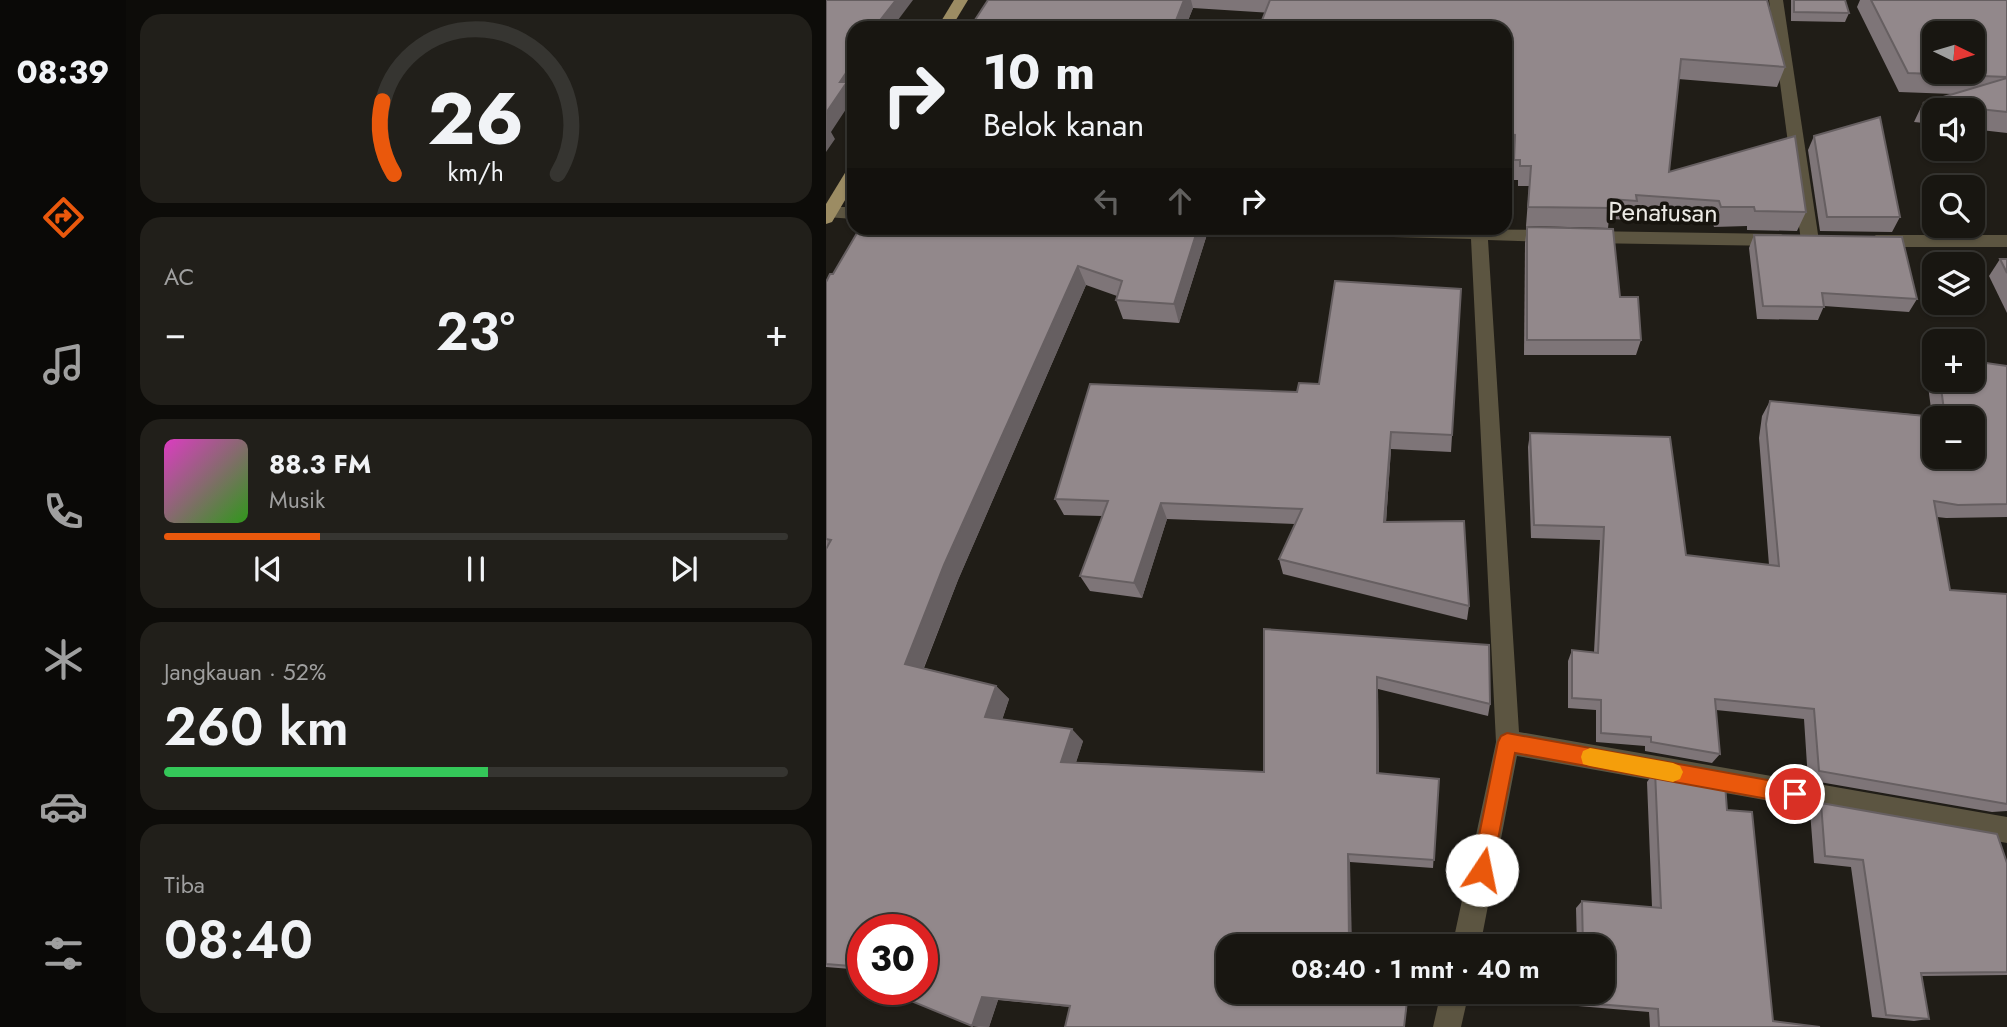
<!DOCTYPE html>
<html lang="id">
<head>
<meta charset="utf-8">
<style>
  body { margin:0; font-family:Jost,sans-serif; background:#211f1a; color:#f1f3f6; height:100vh; display:flex; flex-direction:column; font-size:26px; white-space:nowrap }
  * { box-sizing:border-box; margin:0 }
  p { font-size:23px; color:#9f9f9f }
  .icon { flex:none; width:38px; height:38px; fill:none; stroke:currentColor; stroke-width:2; stroke-linecap:round; stroke-linejoin:round }
  .map { position:relative; flex:1; overflow:hidden }
  .panel { display:flex; flex-direction:column; gap:14px; padding:14px; background:#0d0c09; width:700px }
  .panel>* { flex:none }
  .banner { position:absolute; left:21px; top:21px; width:665px; height:214px; border-radius:21px; box-shadow:0 2px 5px #0004,0 0 0 2px #363531; background:#181611; color:#f1f3f6; overflow:hidden }
  .needle { width:46px; rotate:95deg }
  .controls { position:absolute; left:1096px; top:21px; display:grid; gap:14px }
  .controls a { display:grid; place-items:center; width:63px; height:63px; border-radius:14px; background:#181611; box-shadow:0 2px 5px #0004,0 0 0 2px #363531; font-size:35px }
  .speed { position:absolute; left:21px; top:914px; display:flex; gap:14px; font-size:35px; font-weight:700; text-align:center }
  .speed>* { display:grid; place-content:center; width:91px; height:91px; border-radius:50%; background:#181611; box-shadow:0 2px 5px #0004,0 0 0 2px #363531; line-height:1 }
  .speed .limit { border:10px solid #d22; background:#fff; color:#111 }
  .pin { position:absolute; display:grid; place-items:center; width:60px; height:60px; color:#fff; margin:-30px; border:4px solid #fff; border-radius:50%; box-shadow:0 2px 7px #0007 }
  .me { position:absolute; width:77px; margin:-38px; rotate:11deg; stroke-linejoin:round; filter:drop-shadow(0 0 5px #0008) }
  .turn { display:flex; align-items:center; gap:24px; height:147px; padding:0 21px; font-size:32px }
  .turn .icon { width:91px; height:91px; stroke-width:2.5 }
  .turn b { display:block; font-size:49px; line-height:60px }
  .lanes { display:flex; align-items:center; height:66px; padding:0 21px; background:#0003; justify-content:center; gap:35px; direction:ltr }
  .lanes .off { opacity:.35 }
  .big { font-size:52px; font-weight:600; line-height:1.1 }
  .panel .tile { flex:1; display:flex; flex-direction:column; justify-content:center; gap:10px; min-width:0; padding:0 24px; border-radius:21px; background:#211f1a }
  .panel .dial { align-items:center; gap:0 }
  .dial svg { height:182px; overflow:visible; fill:none; stroke:#363531; stroke-width:7; stroke-linecap:round; text-anchor:middle }
  .dial text { fill:#f1f3f6; stroke:none }
  .song { display:flex; align-items:center; gap:21px }
  .cover { width:84px; height:84px; border-radius:10px; background:linear-gradient(135deg,hsl(310 70% 55%),hsl(110 70% 35%)) }
  .played { height:7px; border-radius:4px; background:linear-gradient(90deg,#ea580c 25%,#363531 25%) }
  .keys { display:flex; justify-content:space-around; direction:ltr }
  .heat { display:flex; justify-content:space-between; align-items:center; font-size:38px; direction:ltr }
  .charge { height:10px; border-radius:5px; background:linear-gradient(90deg,#34c759 52%,#363531 0) }
  .trip { position:absolute; left:390px; top:934px; width:399px; height:70px; border-radius:21px; background:#181611; box-shadow:0 2px 5px #0004,0 0 0 2px #363531; font-weight:600; line-height:70px; text-align:center }
  main { display:flex; flex:1; min-height:0 }
  .menu { display:flex; flex-direction:column; width:126px; justify-content:space-around; align-items:center; background:#0a0907; color:#9f9f9f }
  .menu .icon { width:49px; height:49px }
  .menu .current { color:#ea580c }
  .menu b { font-size:32px; color:#f1f3f6 }
  .map>svg:first-child { display:block }
</style>
</head>
<body>
<main>
<nav class="menu">
<b>08:39</b>
<svg class="icon current" aria-label="directions" viewBox="0 0 24 24"><path d="M12 3l9 9-9 9-9-9zM9 14v-3h6M13 9l2 2-2 2"/></svg>
<svg class="icon" aria-label="music" viewBox="0 0 24 24"><path d="M9 18V5l10-2v13"/><circle cx="6" cy="18" r="3"/><circle cx="16" cy="16" r="3"/></svg>
<svg class="icon" aria-label="phone" viewBox="0 0 24 24"><path d="M5 4h4l2 5-3 2q2 4 5 5l2-3 5 2v4C11 20 4 13 5 4z"/></svg>
<svg class="icon" aria-label="climate" viewBox="0 0 24 24"><path d="M12 3v18M4 7l16 10M4 17L20 7"/></svg>
<svg class="icon" aria-label="car" viewBox="0 0 24 24"><path d="M5 17H2v-5l4-1 3-4h7l3 4 3 1v5h-3M9 17h6M6 11h13"/><circle cx="7" cy="17" r="2"/><circle cx="17" cy="17" r="2"/></svg>
<svg class="icon" aria-label="filters" viewBox="0 0 24 24"><path d="M4 7h16M4 17h16"/><circle cx="9" cy="7" r="2"/><circle cx="15" cy="17" r="2"/></svg>
</nav>
<section class="panel">
<div class="tile dial"><svg viewBox="0 0 100 80">
<path d="M14 69A42 42 0 1 1 86 69"/>
<path d="M14 69A42 42 0 0 1 9 37" stroke="#ea580c"/>
<text x="50" y="56" font-size="32" font-weight="700">26</text>
<text x="50" y="72" font-size="11">km/h</text>
</svg></div>
<div class="tile"><p>AC</p>
<div class="heat"><a>−</a><b class="big">23°</b><a>+</a></div>
</div>
<div class="tile">
<div class="song"><i class="cover"></i><div><b>88.3 FM</b><p>Musik</p></div></div>
<div class="played"></div>
<div class="keys"><svg class="icon" aria-label="previous" viewBox="0 0 24 24"><path d="M18 5L8 12l10 7zM5 5v14"/></svg><svg class="icon" aria-label="pause" viewBox="0 0 24 24"><path d="M8 5v14M16 5v14"/></svg><svg class="icon" aria-label="next" viewBox="0 0 24 24"><path d="M6 5l10 7-10 7zM19 5v14"/></svg></div>
</div>
<div class="tile"><p>Jangkauan · 52%</p><b class="big">260 km</b><div class="charge"></div></div>
<div class="tile"><p>Tiba</p><b class="big">08:40</b></div>
</section>
<div class="map">
<svg width="1181" height="1027" viewBox="0 0 1181 1027">
  <rect width="100%" height="100%" fill="#201d17"/>
  <g fill="none" stroke-linecap="round" stroke-linejoin="round">
    <g fill="#5c5541" fill-rule="evenodd">
      <path d="M943,0h14l36,241 -9,6 -9,-6z"/>
      <path d="M0,207h28v12l-28,-2z"/>
      <path d="M442,228l285,2 9,6 -9,6 -65,-2 31,492 488,85v26l-490,-87 -37,191h-28l44,-205 -25,-503 -195,-5z"/>
      <path d="M760,231l195,3 9,6 -9,6 -195,-3 -9,-6z"/>
      <path d="M1050,235h131v12h-131l-9,-6z"/>
      <path d="M615,992h28l-8,35h-28z"/>
    </g>
    <g fill="#9c8c63" fill-rule="evenodd">
      <path d="M128,0h14l-17,28h-14z"/>
      <path d="M28,167v18l-22,37 -6,2v-20l22,-36z"/>
    </g>
  </g>
  <g fill="#7e7578">
    <path d="M162,0h779l18,67 -8,20 -99,-8 -9,93 137,40 -9,19 -50,-1v-4l-33,1 -2,-6 -79,-6 -1,5 -23,-1 -1,9 -82,-2 3,-40h-11v-6h-6l1,-25 -8,-1v-126l-312,-20 -8,20h-210l-2,-5z"/>
    <path d="M965,0h54l4,13 -4,9 -54,-1z"/>
    <path d="M1034,0h147v133l-35,-4v-19h-38v14l-20,-2 9,-19 30,-9 -54,-2 -42,-85z"/>
    <path d="M988,136l86,81 -8,15 -72,-1 -12,-81z"/>
    <path d="M701,227l93,70 21,43 -5,15h-112l1,-112z"/>
    <path d="M383,228l-30,95 -56,-4 -7,-19 1,-4 -31,-11 -128,295 -34,88 72,18 13,13 -7,21 81,21 -7,21 188,10v-143l226,75 -2,12 -110,-27 1,84 60,6 -6,89 -83,-6 -122,130h181l-5,35h-339l5,-20 -72,-7 -9,27h-10l-7,-1 -50,-37 -59,-60v41l-37,-3v-685l7,-8z"/>
    <path d="M928,235l163,64 -8,13 -85,-6 -6,14 -61,-1 -8,-71z"/>
    <path d="M1174,259h7v54l-18,-37z"/>
    <path d="M635,289l-10,163 -60,-3 -5,73 83,84 -2,14 -184,-46 -4,-15 16,-35 -128,-5 -25,79 -52,-7 -10,-15 22,-60 -38,-1 -9,-16 242,-107 22,-8z"/>
    <path d="M1108,360v20h38l35,-14v151l-61,1 -9,-1 13,73 57,4v217l-15,1 -184,-32 -4,-61 -88,-9 4,44 -8,9 -67,-12v-5l-49,-4v-32l-28,-2v-47l4,-11 22,2 6,-112 -69,-2 -3,-91 2,-14 156,122 83,10 -10,-127 3,-22 8,-15 162,15 -6,-45z"/>
    <path d="M829,771l72,39 46,211 47,6h-170l-1,-15 -71,-6v-14h25v-45h-26l-1,-39 6,-7 70,6 -5,-125z"/>
    <path d="M995,803l186,60v112l-85,1 7,43 -15,2 -42,-4 -21,-150 -37,-4 -4,-52z"/>
  </g>
  <g fill="#665f61">
    <path d="M70,0h17l-21,28h-18z"/>
    <path d="M358,0h7l2,8 -8,20h-12z"/>
    <path d="M28,55v32l-3,4 3,6 -23,35 4,7 -9,13v-39l14,-31z"/>
    <path d="M372,228h11l-30,95 -5,-19z"/>
    <path d="M252,266l8,19 -128,295 -38,97 -15,-13 39,-99z"/>
    <path d="M565,432v17l-6,89 -1,-16z"/>
    <path d="M335,503l6,16 -25,79 -8,-15z"/>
    <path d="M551,677l1,12 1,95 -2,-11z"/>
    <path d="M170,686l13,13 -10,30 -14,-12z"/>
    <path d="M246,729l11,12 -10,31 -12,-10z"/>
    <path d="M522,854l2,8 2,83 -3,-5z"/>
    <path d="M156,997l16,3 -9,27 -17,-1z"/>
  </g>
  <g fill="#92888b" stroke="#665f61" stroke-width="2" fill-rule="evenodd">
    <path d="M0,0h70l-22,28h-20v27l-2,3h2v3l-14,21h7l-21,31z"/>
    <path d="M162,0h196l-11,28h-197l3,-5h-6z"/>
    <path d="M444,0h497l18,67 -104,-8 -12,113 126,-36 11,76 -51,-1 -1,-4h-33l-2,-6 -83,-6 1,6 -26,-2 1,9 -84,-1 3,-41h-11v-6h-6l1,-25 -10,-1v-20l2,-22h-2v-64h-246z"/>
    <path d="M968,0h51l4,13 -55,-1z"/>
    <path d="M1045,0h136v77l-99,-4zM1108,33h38v39h-38z"/>
    <path d="M1181,78v34l-84,-9z"/>
    <path d="M1054,117l20,100h-73l-13,-81z"/>
    <path d="M701,227l86,2 7,68h18l3,43h-114z"/>
    <path d="M34,228h338l-24,76 -58,-4 6,-19 -44,-15 -134,299 -39,99 91,22 -11,31 87,12 -11,33 203,10v-143l225,16 1,59 -113,-27v96l62,6 -5,81 -86,-6 1,86 64,7h-185v45h180l-4,35h-339l5,-21 -88,-9 -10,29 -73,-30 2,-7h21v-60h-59v38l-37,-3v-415l5,-9 -5,-1v-257l4,-8h3z"/>
    <path d="M928,235l148,2 15,62 -95,-6 2,14 -61,-1z"/>
    <path d="M1174,259h7v14z"/>
    <path d="M509,281l126,8 -9,146 -61,-3 -7,90 80,-1 5,85 -190,-47 23,-50 -141,-6 -27,80 -54,-7 28,-75 -53,-2 35,-115 207,8 2,-9 20,1z"/>
    <path d="M1146,361l35,5v138l-49,1 -24,-4 16,89 57,4v210l-188,-33 -5,-62 -99,-10 5,55 -69,-12v-5l-50,-4v-33l-29,-2v-48l26,3 6,-126 -70,-2 -4,-92 140,4 16,118 93,11 -13,-142 4,-23 175,17 -5,-38h32zM1108,418h38v39h-38z"/>
    <path d="M829,771l70,13 2,26 25,2 21,209 47,6h-161l-1,-18 -74,-6v-11h19v-45h-20l-1,-46 79,7z"/>
    <path d="M995,803l176,31 10,29v109l-86,1 8,46 -43,-4 -23,-155 -38,-4z"/>
  </g>
  <path fill="#ea580c" stroke="#983908" stroke-width="2" d="M681,733l288,52 7,2 2,7 -2,7 -7,3 -280,-51 -23,117 -3,7 -7,3 -7,-3 -3,-7 26,-128 3,-6z"/>
  <path fill="#f59e0b" d="M764,748l83,15 7,3 3,6 -3,7 -7,3 -83,-16 -7,-2 -2,-7 2,-6z"/>
  <g text-anchor="middle" dominant-baseline="central" stroke-width="7" stroke-linejoin="round" paint-order="stroke">
    <g font-size="26" fill="#ebe9e4" stroke="#17140e">
      <text transform="translate(837 212) rotate(1)">Penatusan</text>
    </g>
  </g>
</svg>
<div class="controls">
<a><svg class="needle" viewBox="-14 -14 28 28"><path d="M0-13l5 13h-10z" fill="#e53935"/><path d="M0 13l5-13h-10z" fill="#9f9f9f"/></svg></a>
<a><svg class="icon" aria-label="sound" viewBox="0 0 24 24"><path d="M4 9h4l5-4v14l-5-4H4zM17 9q2 3 0 6"/></svg></a>
<a><svg class="icon" aria-label="search" viewBox="0 0 24 24"><circle cx="10" cy="10" r="6"/><path d="M15 15l6 6"/></svg></a>
<a><svg class="icon" aria-label="layers" viewBox="0 0 24 24"><path d="M12 4l9 5-9 5-9-5zM3 14l9 5 9-5"/></svg></a>
<a>+</a>
<a>−</a>
</div>
<div class="speed"><div class="limit">30</div></div>
<div class="pin" style="left:969px;top:794px;background:#d93025"><svg class="icon" aria-label="arrive" viewBox="0 0 24 24"><path d="M6 21V4h12l-3 4 3 4H6"/></svg></div>
<svg class="me" style="left:656px;top:870px" viewBox="-20 -20 40 40"><circle r="19" fill="#fff"/><path d="M0-13L10 11 0 6-10 11z" fill="#ea580c"/></svg>
<div class="trip">08:40 · 1 mnt · 40 m</div>
<div class="banner">
<div class="turn"><svg class="icon" aria-label="right" viewBox="0 0 24 24"><path d="M7 20v-9h11M14 6l5 5-5 5"/></svg><div><b>10 m</b>Belok kanan</div></div>
<div class="lanes"><svg class="icon off" aria-label="left" viewBox="0 0 24 24"><path d="M17 20v-9H6M10 6l-5 5 5 5"/></svg><svg class="icon off" aria-label="ahead" viewBox="0 0 24 24"><path d="M12 20V5M6 11l6-6 6 6"/></svg><svg class="icon" aria-label="right" viewBox="0 0 24 24"><path d="M7 20v-9h11M14 6l5 5-5 5"/></svg></div>
</div>
</div>
</main>
</body>
</html>
